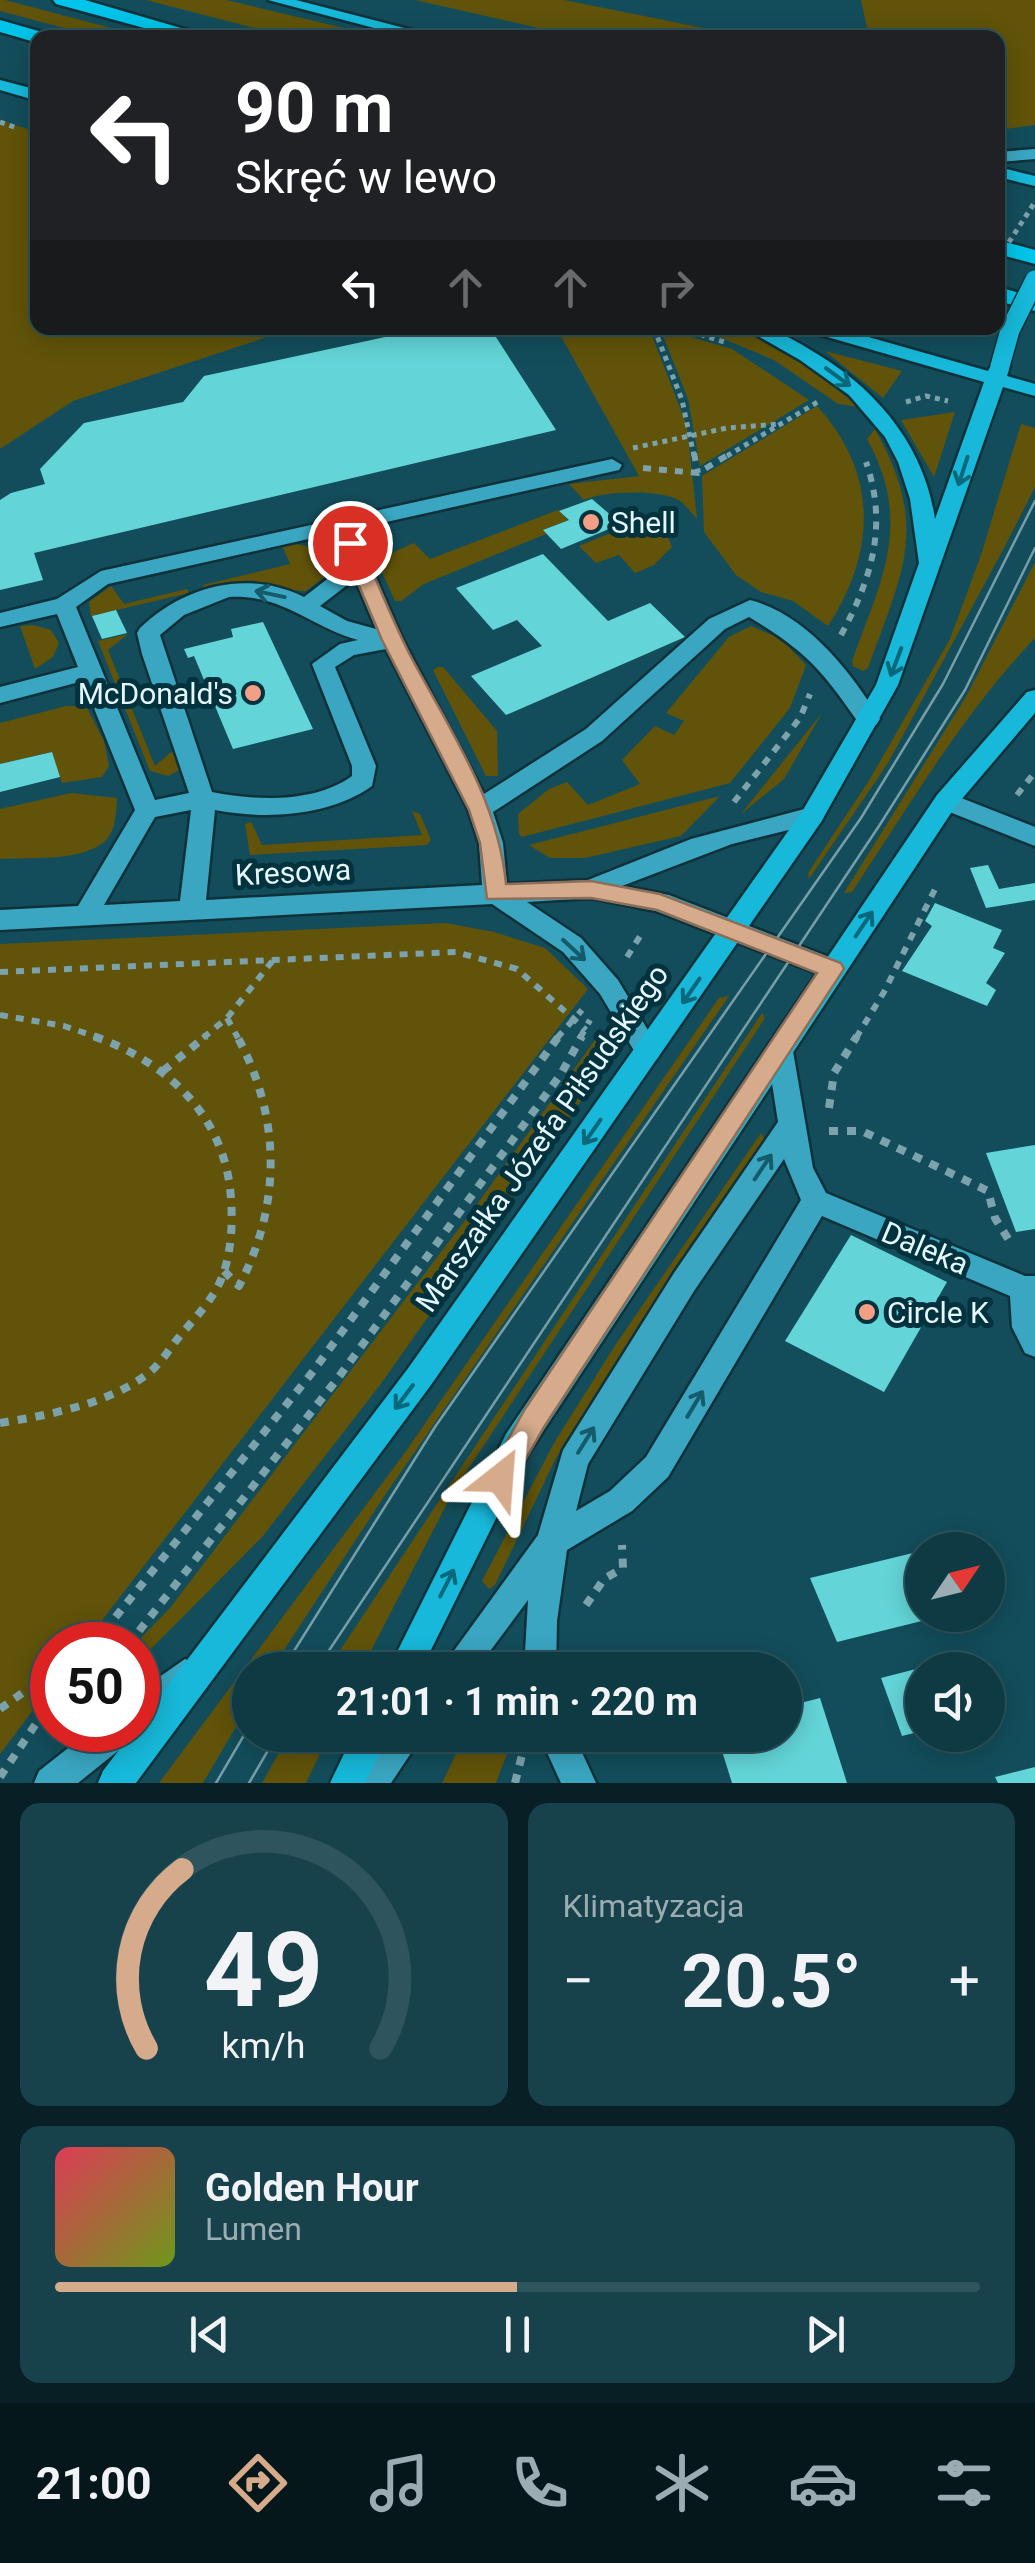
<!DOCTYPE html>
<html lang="pl">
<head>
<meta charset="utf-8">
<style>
  body { margin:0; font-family:Roboto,sans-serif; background:#17414b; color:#f1f3f6; height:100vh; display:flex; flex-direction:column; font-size:38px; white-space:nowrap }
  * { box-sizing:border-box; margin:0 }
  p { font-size:32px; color:#9badb2 }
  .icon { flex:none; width:55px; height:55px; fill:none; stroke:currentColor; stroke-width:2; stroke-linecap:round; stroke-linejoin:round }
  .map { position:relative; height:1783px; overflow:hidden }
  .side { display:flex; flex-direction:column; gap:20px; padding:20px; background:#082025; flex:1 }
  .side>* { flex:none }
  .hud { position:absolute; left:30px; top:30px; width:975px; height:305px; border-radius:20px; box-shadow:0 5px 25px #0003,0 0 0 2px #2e545d; background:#202124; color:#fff; overflow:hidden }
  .needle { width:65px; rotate:55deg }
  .buttons { position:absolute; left:905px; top:1532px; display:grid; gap:20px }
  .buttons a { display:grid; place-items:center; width:100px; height:100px; border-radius:50%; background:#0e3a44; box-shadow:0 5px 25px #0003,0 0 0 2px #2e545d; font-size:50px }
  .speed { position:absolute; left:30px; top:1622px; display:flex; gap:20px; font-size:50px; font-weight:700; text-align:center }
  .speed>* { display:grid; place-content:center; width:130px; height:130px; border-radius:50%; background:#0e3a44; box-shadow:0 5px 25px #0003,0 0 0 2px #2e545d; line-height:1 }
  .speed .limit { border:15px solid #d22; background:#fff; color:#111 }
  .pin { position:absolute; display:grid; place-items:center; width:85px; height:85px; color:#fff; margin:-42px; border:5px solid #fff; border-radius:50%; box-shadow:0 2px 10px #0007 }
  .me { position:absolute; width:110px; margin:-55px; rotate:28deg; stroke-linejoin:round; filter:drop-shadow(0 0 8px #0008) }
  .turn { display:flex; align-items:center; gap:35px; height:210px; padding:0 40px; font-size:45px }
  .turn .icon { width:130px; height:130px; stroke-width:2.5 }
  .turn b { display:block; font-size:70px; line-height:85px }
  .lanes { display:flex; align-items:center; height:95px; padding:0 40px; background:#0003; justify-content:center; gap:50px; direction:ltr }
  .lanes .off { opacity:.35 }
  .big { font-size:75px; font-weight:700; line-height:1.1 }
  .side .widget { flex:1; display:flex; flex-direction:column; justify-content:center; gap:15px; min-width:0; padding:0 35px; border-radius:20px; background:#17414b }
  .side .dial { align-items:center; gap:0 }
  .dial svg { height:260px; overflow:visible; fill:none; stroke:#2e545d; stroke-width:7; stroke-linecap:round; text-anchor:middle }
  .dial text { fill:#f1f3f6; stroke:none }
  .song { display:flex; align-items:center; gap:30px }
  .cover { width:120px; height:120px; border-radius:15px; background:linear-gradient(135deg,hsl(350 70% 55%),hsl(80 70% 35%)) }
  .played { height:10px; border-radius:5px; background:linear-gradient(90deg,#d6ab8b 50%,#2e545d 50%) }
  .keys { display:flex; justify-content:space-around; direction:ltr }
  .heat { display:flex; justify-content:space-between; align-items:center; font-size:55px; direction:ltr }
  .side .tiles { flex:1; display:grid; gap:20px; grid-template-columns:1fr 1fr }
  .widget:last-child { grid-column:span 2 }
  .trip { position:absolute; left:232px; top:1652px; width:570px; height:100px; border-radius:50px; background:#0e3a44; box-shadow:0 5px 25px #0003,0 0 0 2px #2e545d; font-weight:700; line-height:100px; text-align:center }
  .dock { display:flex; height:160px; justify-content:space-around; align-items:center; background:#06171b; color:#9badb2 }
  .dock .icon { width:70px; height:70px }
  .dock .on { color:#d6ab8b }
  .dock b { font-size:45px; color:#f1f3f6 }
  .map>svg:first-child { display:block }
</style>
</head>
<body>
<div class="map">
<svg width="1035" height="1783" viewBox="0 0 1035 1783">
  <rect width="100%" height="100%" fill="#134d5b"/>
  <g fill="#615309">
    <path d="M0,0h5l140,37h-47l-98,-26z"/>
    <path d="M146,0h80l156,37h-93z"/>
    <path d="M415,0h149l184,37h-170z"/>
    <path d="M861,0h174v125l-37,5v-92l-129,-1z"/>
    <path d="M0,120l37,12 1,196h242l-16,10 -191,63 -73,48z"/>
    <path d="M533,328h116l38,98 10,93c-5,-5 -11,-14 -17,-18 -19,-12 -76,-10 -96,-1l-15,-16 70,-8 -77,-138z"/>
    <path d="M660,328l72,21 77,51 -109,66 -12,-67z"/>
    <path d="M697,328c10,-1 22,-2 32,0 49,9 93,50 130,79l-21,-3 -64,-44z"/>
    <path d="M825,351l77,20 -19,27z"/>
    <path d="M817,406c61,67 60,145 11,220l-35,-25 -32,-9 -25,-17 -32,-43 -2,-56z"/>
    <path d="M955,412l-21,65 -33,-57z"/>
    <path d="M1021,424l14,4v59l-31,61 -116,215 -79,116 -1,-6 62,-94 80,-140 31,-84z"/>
    <path d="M875,429c55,99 28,141 -7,239l-5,3 -10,-5 -1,-5c30,-82 61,-139 15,-222z"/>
    <path d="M558,510l10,10 -25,10 3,4 -122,50 -23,17h-6l-15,-33 9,-14 25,-11 16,16z"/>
    <path d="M641,524l26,11 5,12 -18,18 -19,8 -16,-18 -23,8 -17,-17 51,-21z"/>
    <path d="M295,544c19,2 34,9 33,30l-22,17c-36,-1 -65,-10 -101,-2l-2,-4 87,-21 -8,-19z"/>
    <path d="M1035,562v76c-72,76 -125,166 -183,254l-8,1 123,-198z"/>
    <path d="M111,586l13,18 63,-15 2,4 -98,23 -2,-14z"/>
    <path d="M33,625l18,5 8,13 -6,14 -18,12 -15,-43z"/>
    <path d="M751,626l30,13 25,26 -16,43 -60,75 -208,54 -3,-3 -1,-20 31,-25 18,-7 21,23 52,-21 -18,-24 33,-34 19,9 10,-14 -18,-8 63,-76z"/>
    <path d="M128,634l-20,16 47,116 22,-19 6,21 -15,8 -18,-5 -52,-130z"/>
    <path d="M438,667h5l54,64 1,45h-12l-53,-106z"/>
    <path d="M66,706h20l18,35 5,25 -7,11 -40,6 -11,-31 -51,12v-41z"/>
    <path d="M822,713l-38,66 -43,35z"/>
    <path d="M71,793l46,5c-1,15 -1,35 -14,45 -26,19 -73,14 -103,16v-50z"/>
    <path d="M720,796l-39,40 -96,22h-35l-21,-13z"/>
    <path d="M412,811l8,3 11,26 -4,5 -177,10 -5,-31 6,-2 11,23 160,-10z"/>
    <path d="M446,923l48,9 51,16 43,41 -505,656h-31v40l-52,69v-810z"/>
    <path d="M729,996l-344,499 -114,175h-21v33l-47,80h-44l245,-329 315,-456z"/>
    <path d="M762,1013l3,5 -312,474 -92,178h-34z"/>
    <path d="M602,1030l-1,24 -16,41 -205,290 -117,151 -125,126v-17h-4l36,-37 300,-394z"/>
    <path d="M761,1133l4,6 -209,319 -61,127 -6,4 -7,-8 72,-138 62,-99z"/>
    <path d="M289,1735h40l-23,48h-44z"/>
    <path d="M465,1735h49l-18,48h-54z"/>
  </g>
  <g fill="#63d5d8">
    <path d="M427,328h43l24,6 62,96 -522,123 9,27 -43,10v-90l11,-7 34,-9 -5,-15 44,-46 99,-21 21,-26z"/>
    <path d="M592,499l29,25 -60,25 -18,-19 26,-10 -10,-9z"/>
    <path d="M543,554l65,67 42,-18 35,34 -179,78 -35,-39 71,-30 -25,-26 -24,10 -37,-42z"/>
    <path d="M116,610l11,23 -25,6 -10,-23z"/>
    <path d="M263,622l50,107 -80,20 -39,-93 -6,2 -4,-9 49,-12 -2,-8z"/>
    <path d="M52,752l8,25 -60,15v-28z"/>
    <path d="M988,865l11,24 36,-6v17l-49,8 -16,-40z"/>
    <path d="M935,903l67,27 -9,18 12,5 -19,30 10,7 -9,16 -85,-35 30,-45 -7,-5z"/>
    <path d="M1035,1145v84l-19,3 -30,-79z"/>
    <path d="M851,1235l96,47 -63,110 -99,-51z"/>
    <path d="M917,1552l5,14v49l20,1 -105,26 -27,-64z"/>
    <path d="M947,1661l3,9h-28v61l-20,5 -21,-58z"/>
    <path d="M988,1677l12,32 -12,4z"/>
    <path d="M820,1698l27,85h-115l-15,-48h68v-28z"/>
    <path d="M1035,1767v16h-37l-3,-6z"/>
  </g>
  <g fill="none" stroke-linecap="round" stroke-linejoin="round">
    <g stroke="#0f3139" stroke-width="5">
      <g id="minor">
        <path d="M1035,149v10l-37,3v-10z"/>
        <path d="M612,459l10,6 -3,5 -264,59 48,111 81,154 102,-65 123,-110 41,-19c57,15 100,71 130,119l-4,6h-16c-38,-55 -53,-73 -111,-108l-24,12 -123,112 -109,71 10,31 4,41 81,-4 103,-41 121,-32 12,9 -3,6 -89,22 -110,42 47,9 173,67 4,7 -4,7h-18l-168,-65 -65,-13 -64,4 54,36 37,42 43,72 -4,7 -9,4 -9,-4 -39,-65 -37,-42 -71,-48 -492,26v-20l78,-4 57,-96 -52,-129 -83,22v-16l78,-20 -21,-53 -57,13v-14l57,-14 44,-28zM335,533l13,30 -44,34c-57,-28 -120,-11 -164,31l-3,5 5,21 47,139 -34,7 -79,-193 32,-23zM355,579l21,50 -29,-8 -27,-15zM229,597c54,-3 80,29 129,43l-18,4 -28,20 40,102v10c-37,27 -96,25 -140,16l-52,-157 24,-20zM386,649l82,160 11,34 3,42 -276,15 9,-90c51,10 115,6 157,-24l4,-20 -41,-99 19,-12zM191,810l-11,91 -76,4 51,-88z"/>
        <path d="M946,792l89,35v19l-98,-39 -3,-6z"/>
        <path d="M780,1040l9,4 4,7 20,117 13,25 199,83h10v81l-10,-4 -13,-26 -2,-31 -188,-80 -154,261 -36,34 -65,39 -10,71 -1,49h-32l4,-70 -52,70h-36l98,-135 25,-85 111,-177 104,-151 -11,-71 4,-7zM784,1159l17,41 -155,257 -36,34 -34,20 12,-47 106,-173z"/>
        <path d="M185,1659l12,5 4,11c-9,22 -42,46 -63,54v-37z"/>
        <path d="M91,1730h43l-5,12 -51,41h-44l5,-12z"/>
        <path d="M385,1735h38l-32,48h-38z"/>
        <path d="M539,1735h35l22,48h-35z"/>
      </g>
    </g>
    <g stroke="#0f3139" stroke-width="5">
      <g id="major">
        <path d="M268,0h28l147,38h-31z"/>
        <path d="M0,80l38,10v11l-38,-11z"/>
        <path d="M998,167l37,9v10l-37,-9z"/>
        <path d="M744,328c26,-2 43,8 65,21 65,37 115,95 126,170l49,-137 -174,-50 -2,-4h29l151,43 5,-9h14l3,4 -3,10 28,8v12l-32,-9 -105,298 -77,137 -390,563 -295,398h-38l5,-12 306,-404 394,-557 73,-125 43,-122 -9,-64 -12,-37 -13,-25 -36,-42 -49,-35z"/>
        <path d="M1035,690v23l-80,94 -427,647 -107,216h-33l118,-236 431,-639 90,-103z"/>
        <path d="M353,1735h35l-23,48h-35z"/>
      </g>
    </g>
    <g stroke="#0f3139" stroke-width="5">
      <g id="highway">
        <path d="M53,0h32l130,38h-34l-125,-34z"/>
        <path d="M0,20l49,14 3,4h-14v5l-38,-11z"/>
        <path d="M998,240l37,10v14l-37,-10z"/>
        <path d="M998,287l37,10v14l-37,-10z"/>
      </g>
    </g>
    <g stroke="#7ca2ac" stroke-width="5" stroke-dasharray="5 5" stroke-linecap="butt">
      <path d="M0,122l17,6"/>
      <path d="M654,328l28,72 12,56"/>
      <path d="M681,328l46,15"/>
      <path d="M906,402l20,-6 22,5"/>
      <path d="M633,448l94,-20 53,-4"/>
      <path d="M727,456l94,-56"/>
    </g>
    <g stroke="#7ca2ac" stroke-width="6" stroke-dasharray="8 8" stroke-linecap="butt">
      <path d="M694,453l4,20"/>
      <path d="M643,468l55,5 33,-20"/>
      <path d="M841,635c31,-57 47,-110 25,-173"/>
      <path d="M1017,795l18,-23"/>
      <path d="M734,802l66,-84 10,-24"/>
      <path d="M627,957l17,-27"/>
      <path d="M0,972l456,-20 61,17 69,61"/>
      <path d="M0,1015l64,11 36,12"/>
      <path d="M227,1018l11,20"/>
      <path d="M203,1038l24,-20 47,-59"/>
      <path d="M557,1038l25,-28"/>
      <path d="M580,1038l10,-18"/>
      <path d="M856,1038l28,-46 54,-109"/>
    </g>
    <g stroke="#7ca2ac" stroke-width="8" stroke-dasharray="9 9" stroke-linecap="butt">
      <path d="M163,1071l43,-35"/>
      <path d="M829,1108l5,-35 23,-37"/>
      <path d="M829,1131h33l126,60 7,27 17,27"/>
      <path d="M224,1271l15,15c43,-82 42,-169 -2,-250"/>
      <path d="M0,1423c49,-8 110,-19 150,-51 12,-10 20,-24 29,-35 15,-18 31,-34 41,-55 11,-25 13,-56 11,-83 -5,-82 -63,-137 -138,-163"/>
      <path d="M586,1605l18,-26 19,-11 -1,-23"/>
      <path d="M93,1645l218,-271 248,-338"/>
      <path d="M128,1645l210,-267 223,-304 21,-38"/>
      <path d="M0,1709l28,-20 24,-10"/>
      <path d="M0,1777l52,-77"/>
      <path d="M515,1783l7,-28"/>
    </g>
    <use href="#minor" fill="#3aa6c1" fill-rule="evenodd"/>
    <use href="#major" fill="#17b8d9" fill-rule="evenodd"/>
    <use href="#highway" fill="#00c4e9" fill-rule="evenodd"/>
    <g stroke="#769ea8" stroke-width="2.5">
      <path d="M282,1670l153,-243 426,-609 82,-134 92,-183"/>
      <path d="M316,1670l563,-844 86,-136 70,-142"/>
      <path d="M216,1783l34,-58"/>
      <path d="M249,1783l28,-48"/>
    </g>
    <g stroke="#0f3139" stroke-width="22" stroke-linecap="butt">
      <path id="major-bridge" d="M1000,366l10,-36 25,-50"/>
    </g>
    <path stroke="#7ca2ac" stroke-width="5" stroke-dasharray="5 5" stroke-linecap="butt" d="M998,259l37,-57"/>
    <use href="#major-bridge" stroke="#17b8d9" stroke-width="19"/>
  </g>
  <defs><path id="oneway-shaft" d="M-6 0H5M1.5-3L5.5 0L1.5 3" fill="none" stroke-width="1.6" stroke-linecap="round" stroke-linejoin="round" transform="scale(2.5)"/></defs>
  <g stroke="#0a687b">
    <use href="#oneway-shaft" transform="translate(838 377) rotate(36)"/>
    <use href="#oneway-shaft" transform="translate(963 471) rotate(108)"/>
    <use href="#oneway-shaft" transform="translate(896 662) rotate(111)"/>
    <use href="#oneway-shaft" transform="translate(864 924) rotate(-56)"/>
    <use href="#oneway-shaft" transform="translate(691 991) rotate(125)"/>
    <use href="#oneway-shaft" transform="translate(592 1132) rotate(125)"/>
    <use href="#oneway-shaft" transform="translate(404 1397) rotate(127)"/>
    <use href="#oneway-shaft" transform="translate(447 1583) rotate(-63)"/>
  </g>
  <g stroke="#155b6b">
    <use href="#oneway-shaft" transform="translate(270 594) rotate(-168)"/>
    <use href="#oneway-shaft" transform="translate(574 950) rotate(43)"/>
    <use href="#oneway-shaft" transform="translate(763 1167) rotate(-56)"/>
    <use href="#oneway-shaft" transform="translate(695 1404) rotate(-59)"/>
    <use href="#oneway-shaft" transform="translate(586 1440) rotate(-58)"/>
  </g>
  <path fill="#d6ab8b" stroke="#8b6f5a" stroke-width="2.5" d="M350,537l10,6c17,38 32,77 51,114 39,73 87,143 95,227l85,-3 69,13 181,69 3,6 -300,458 -34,60 -10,3 -10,-3 -4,-9 39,-69 292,-436 -160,-63 -66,-12 -104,1 -7,-56 -11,-33 -87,-170 -41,-97z"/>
  <g fill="#f39f85" stroke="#01323d" stroke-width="4">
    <circle cx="591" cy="522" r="10"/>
    <circle cx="253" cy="693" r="10"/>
    <circle cx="867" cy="1312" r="10"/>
  </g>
  <g text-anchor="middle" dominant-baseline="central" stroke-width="10" stroke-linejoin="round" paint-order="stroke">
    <g font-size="30" fill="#e5f7fd" stroke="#01323d" text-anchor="start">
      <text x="611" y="522">Shell</text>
      <text x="233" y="693" text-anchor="end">McDonald's</text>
      <text x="887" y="1312">Circle K</text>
    </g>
    <g font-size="30" fill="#e5f7fd" stroke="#01323d">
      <text transform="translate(293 872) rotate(-3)">Kresowa</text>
      <text transform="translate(542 1138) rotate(-55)">Marszałka Józefa Piłsudskiego</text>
      <text transform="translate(925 1248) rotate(23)">Daleka</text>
    </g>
  </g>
</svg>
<div class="buttons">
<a><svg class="needle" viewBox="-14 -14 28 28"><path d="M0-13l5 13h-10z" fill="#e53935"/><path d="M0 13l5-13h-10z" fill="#9badb2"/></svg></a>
<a><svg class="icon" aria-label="sound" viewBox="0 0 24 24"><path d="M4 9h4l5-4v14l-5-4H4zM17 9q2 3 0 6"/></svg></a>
</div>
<div class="speed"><div class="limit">50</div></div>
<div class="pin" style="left:350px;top:543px;background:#d93025"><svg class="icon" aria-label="arrive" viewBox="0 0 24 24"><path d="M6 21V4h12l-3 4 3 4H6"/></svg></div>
<svg class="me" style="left:500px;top:1478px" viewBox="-20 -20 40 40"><path d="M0-17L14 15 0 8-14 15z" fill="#d6ab8b" stroke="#fff" stroke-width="4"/></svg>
<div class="trip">21:01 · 1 min · 220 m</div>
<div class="hud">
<div class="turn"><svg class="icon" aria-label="left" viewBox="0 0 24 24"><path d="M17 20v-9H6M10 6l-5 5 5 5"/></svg><div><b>90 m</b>Skręć w lewo</div></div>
<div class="lanes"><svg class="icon" aria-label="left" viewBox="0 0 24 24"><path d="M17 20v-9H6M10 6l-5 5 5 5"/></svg><svg class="icon off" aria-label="ahead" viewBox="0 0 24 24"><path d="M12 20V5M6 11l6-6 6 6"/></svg><svg class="icon off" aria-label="ahead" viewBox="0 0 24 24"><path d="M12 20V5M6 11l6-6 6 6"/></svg><svg class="icon off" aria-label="right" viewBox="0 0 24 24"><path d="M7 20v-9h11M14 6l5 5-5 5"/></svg></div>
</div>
</div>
<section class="side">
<div class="tiles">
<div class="widget dial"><svg viewBox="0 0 100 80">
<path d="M14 69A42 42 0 1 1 86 69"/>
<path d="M14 69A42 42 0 0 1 25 14" stroke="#d6ab8b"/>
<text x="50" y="56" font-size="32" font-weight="700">49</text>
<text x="50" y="72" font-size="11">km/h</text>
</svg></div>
<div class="widget"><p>Klimatyzacja</p>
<div class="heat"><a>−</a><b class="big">20.5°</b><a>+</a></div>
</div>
<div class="widget">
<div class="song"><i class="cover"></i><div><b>Golden Hour</b><p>Lumen</p></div></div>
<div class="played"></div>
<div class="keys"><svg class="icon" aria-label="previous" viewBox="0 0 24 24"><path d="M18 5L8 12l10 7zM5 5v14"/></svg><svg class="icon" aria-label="pause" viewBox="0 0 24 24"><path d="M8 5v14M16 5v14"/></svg><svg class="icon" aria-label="next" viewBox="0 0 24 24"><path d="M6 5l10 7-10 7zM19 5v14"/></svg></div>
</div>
</div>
</section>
<nav class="dock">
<b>21:00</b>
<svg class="icon on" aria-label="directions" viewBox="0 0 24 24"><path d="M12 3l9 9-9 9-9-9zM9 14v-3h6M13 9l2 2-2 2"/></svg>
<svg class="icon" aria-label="music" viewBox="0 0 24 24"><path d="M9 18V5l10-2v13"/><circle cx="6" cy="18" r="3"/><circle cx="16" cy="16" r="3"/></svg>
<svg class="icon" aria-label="phone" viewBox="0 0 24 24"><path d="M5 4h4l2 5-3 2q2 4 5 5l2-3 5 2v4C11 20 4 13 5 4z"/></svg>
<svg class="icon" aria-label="climate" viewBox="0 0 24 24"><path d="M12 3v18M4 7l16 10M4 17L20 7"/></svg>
<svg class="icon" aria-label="car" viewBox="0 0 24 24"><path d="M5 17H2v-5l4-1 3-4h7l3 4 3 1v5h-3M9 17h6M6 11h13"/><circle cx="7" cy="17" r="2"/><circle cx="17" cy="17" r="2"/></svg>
<svg class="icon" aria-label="filters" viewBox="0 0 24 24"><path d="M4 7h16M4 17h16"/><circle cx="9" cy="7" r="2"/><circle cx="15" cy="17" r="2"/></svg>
</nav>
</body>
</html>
